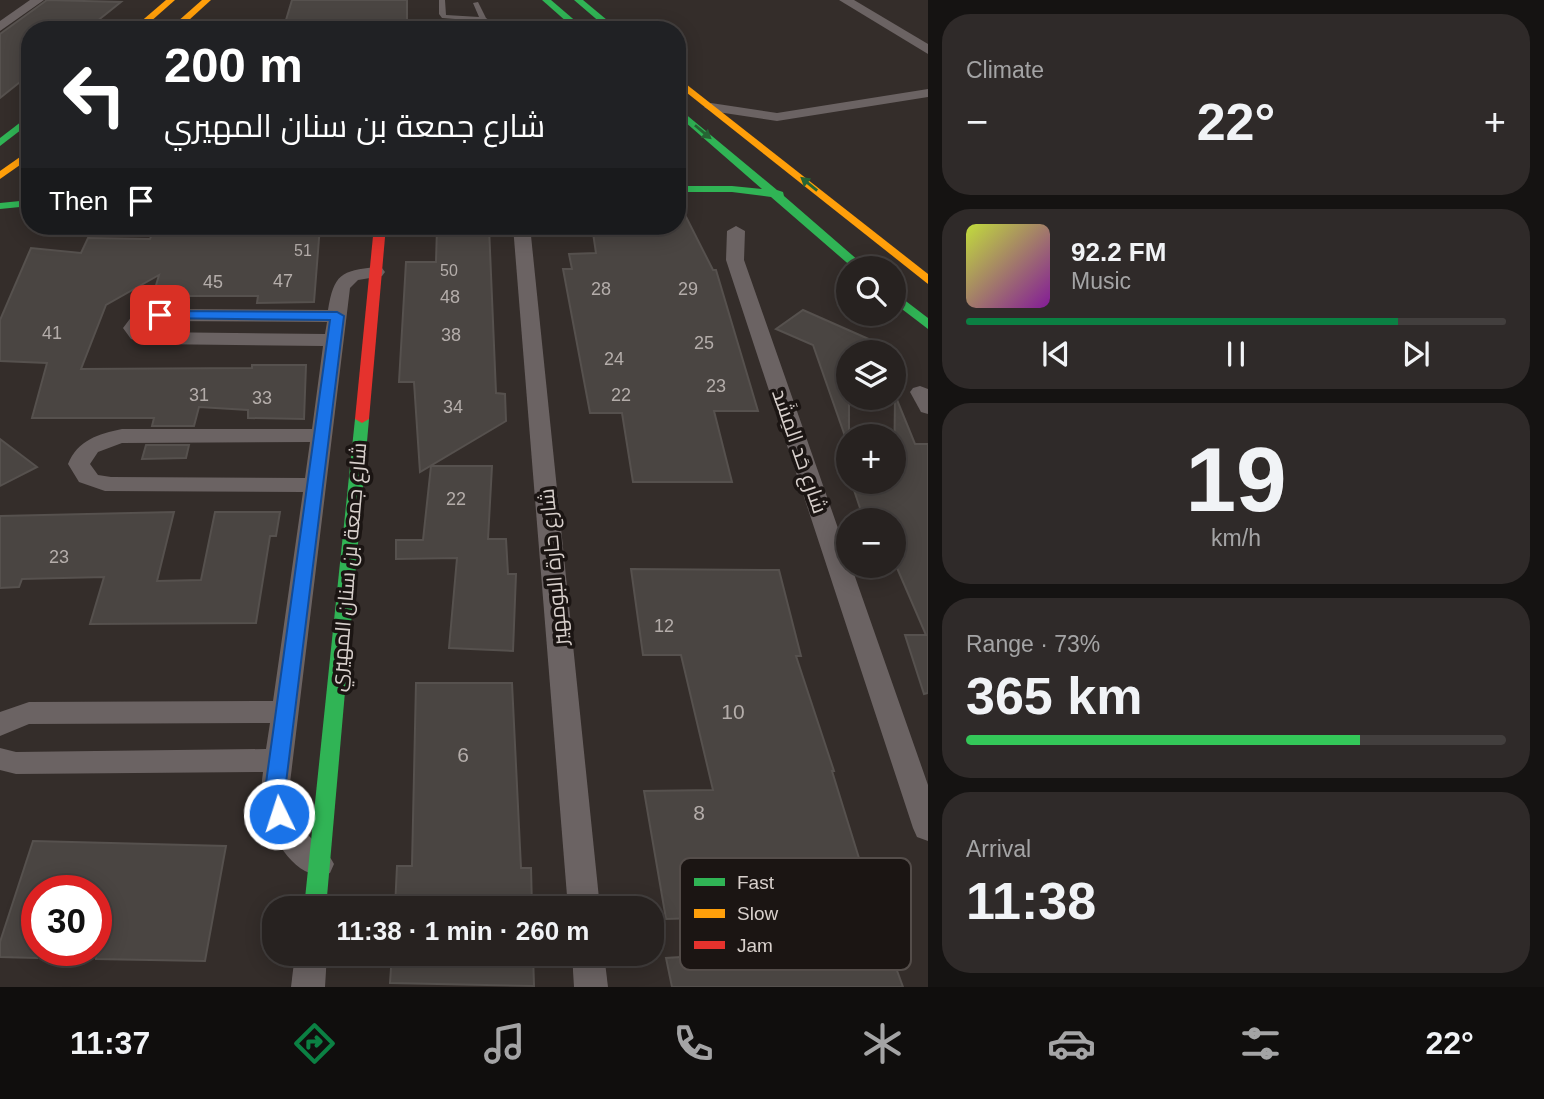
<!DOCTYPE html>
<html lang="en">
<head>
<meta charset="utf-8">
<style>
  body { margin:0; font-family:Arial,Cairo,sans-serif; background:#2f2a29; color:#f1f3f6; height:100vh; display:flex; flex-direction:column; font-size:26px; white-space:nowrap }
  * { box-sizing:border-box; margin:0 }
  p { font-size:23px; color:#a4a4a5 }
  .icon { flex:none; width:38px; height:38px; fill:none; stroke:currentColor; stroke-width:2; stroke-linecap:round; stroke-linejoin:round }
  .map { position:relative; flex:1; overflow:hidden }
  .panel { display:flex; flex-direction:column; gap:14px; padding:14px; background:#151312; width:616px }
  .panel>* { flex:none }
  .guide { position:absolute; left:21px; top:21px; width:665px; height:214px; border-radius:28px; box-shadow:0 4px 18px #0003,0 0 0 2px #433f3e; background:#202124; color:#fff; overflow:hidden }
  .fabs { position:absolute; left:836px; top:256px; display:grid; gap:14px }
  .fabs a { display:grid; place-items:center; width:70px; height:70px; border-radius:50%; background:#272220; box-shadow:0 4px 18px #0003,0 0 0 2px #433f3e; font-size:35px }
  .speed { position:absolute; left:21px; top:875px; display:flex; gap:14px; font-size:35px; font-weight:700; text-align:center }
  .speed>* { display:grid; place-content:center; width:91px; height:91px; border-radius:50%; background:#272220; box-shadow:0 4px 18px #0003,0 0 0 2px #433f3e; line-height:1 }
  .speed .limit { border:10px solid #d22; background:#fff; color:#111 }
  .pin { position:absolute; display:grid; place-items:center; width:60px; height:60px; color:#fff; margin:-30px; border-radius:14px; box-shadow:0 4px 10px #0006 }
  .me { position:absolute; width:77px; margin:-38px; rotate:356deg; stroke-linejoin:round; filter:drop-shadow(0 0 5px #0008) }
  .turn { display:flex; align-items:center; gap:24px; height:147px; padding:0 28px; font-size:32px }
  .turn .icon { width:91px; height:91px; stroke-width:2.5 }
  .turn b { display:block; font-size:49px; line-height:60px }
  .then { display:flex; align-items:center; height:66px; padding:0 28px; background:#0003; gap:14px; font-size:26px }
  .big { font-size:52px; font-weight:600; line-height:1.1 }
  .panel .card { flex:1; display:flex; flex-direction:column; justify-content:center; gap:10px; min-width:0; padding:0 24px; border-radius:28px; background:#2f2a29 }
  .panel .dial { align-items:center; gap:0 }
  .dial b { font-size:91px; line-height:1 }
  .song { display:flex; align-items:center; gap:21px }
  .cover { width:84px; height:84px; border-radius:10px; background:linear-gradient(135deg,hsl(70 70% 55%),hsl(290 70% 35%)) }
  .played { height:7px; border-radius:4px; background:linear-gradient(90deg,#0b8043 80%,#433f3e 80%) }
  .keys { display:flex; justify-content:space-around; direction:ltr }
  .heat { display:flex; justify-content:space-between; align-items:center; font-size:38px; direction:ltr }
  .charge { height:10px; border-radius:5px; background:linear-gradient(90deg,#34c759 73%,#433f3e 0) }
  .trip { position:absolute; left:262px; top:896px; width:402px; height:70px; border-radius:28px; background:#272220; box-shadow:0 4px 18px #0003,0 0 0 2px #433f3e; font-weight:600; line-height:70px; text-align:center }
  .menu { display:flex; height:112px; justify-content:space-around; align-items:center; background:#100e0d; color:#a4a4a5 }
  .menu .icon { width:49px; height:49px }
  .menu .active { color:#0b8043 }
  .menu b { font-size:32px; color:#f1f3f6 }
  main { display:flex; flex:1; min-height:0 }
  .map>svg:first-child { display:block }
</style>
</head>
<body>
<main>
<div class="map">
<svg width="928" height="987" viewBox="0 0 928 987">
  <rect width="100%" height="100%" fill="#342d2a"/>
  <g fill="#4a4542" stroke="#56514e" stroke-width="2">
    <path d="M47,0l74,2 -35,28h-56v44l-30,24v-64z"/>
    <path d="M292,0h115v30l-98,-2 2,-8h-25z"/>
    <path d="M677,199l36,71h3l42,141h-44l18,71h-99l-11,-69h-32l-27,-144h9l-3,-15 27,-1 -4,-27h85z"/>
    <path d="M155,226h165l-6,76 -57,1 1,-7h-86l-3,10h-19l9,-31 -53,30 -25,64 171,-1v-3h54l-2,54 -56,-1v-8l-49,-3 -5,19h-42l2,-8h-122l15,-55 -47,-2v-41l31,-72 50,5 7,-15 62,1z"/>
    <path d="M437,227h52l7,166 9,1 1,27 -86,51 -6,-90h-15l7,-120h30z"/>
    <path d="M803,310l95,42h-49v87h-3l-33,-94 -37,-16z"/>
    <path d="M895,395l20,49h13v249l-4,1 -19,-59h21l-32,-74v-41h-30l-13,-39h43z"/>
    <path d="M0,439l37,28 -37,19z"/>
    <path d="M146,445h43l-3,13 -44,1z"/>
    <path d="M431,466h61l-4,73h18l2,35h8l-3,77 -64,-3 8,-90 -61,1v-19h27z"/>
    <path d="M174,512l-17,69 44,-1 14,-68h65l-4,24h-6l-14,87 -166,1 14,-47 -82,2 -3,8 -19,1v-72z"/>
    <path d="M631,569l148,1 22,86h-5l38,115h-2l44,142 27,74h-231l-6,-29 203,-13 -1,-32 -202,6 -22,-128 69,-1 -32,-135h-38z"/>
    <path d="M416,683h96l9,185h10l1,40h-137l2,-42h15z"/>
    <path d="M33,841l193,5 -21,115 -109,-2v-68h-59v67l-37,-1v-15z"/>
    <path d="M392,954h141l1,32 -144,-3z"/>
  </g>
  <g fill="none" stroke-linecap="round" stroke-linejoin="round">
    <path fill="#6b6363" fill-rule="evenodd" d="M439,0h6l1,15 33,2 -6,-14 5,-1 8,16 18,12h-8l-15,-9 -39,-3 -3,-4z"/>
    <g fill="#6b6363" fill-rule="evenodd">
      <path d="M30,0h14l-44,31v-10z"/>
      <path d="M839,0h15l74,44v10z"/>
      <path d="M928,89v8l-151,24 -66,-10 -7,-4 7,-4 66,10z"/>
      <path d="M513,226h17l70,682h-32z"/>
      <path d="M736,226l9,5 -1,29 184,525v56l-11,-4 -4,-9 -187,-568 1,-29z"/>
      <path d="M376,267l6,1 3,4 -3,4 -24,4 -8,8 -60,495c2,22 6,40 22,56 8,9 17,14 22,25l-4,9c-32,12 -59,-36 -65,-62 -4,-13 -4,-26 -2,-39l-247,2 -16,-4v-22l16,4 250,-3 4,-26 -241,1 -29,12v-24l29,-10 244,-1 30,-209 -198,-1 -26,-9 -11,-18c10,-24 30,-30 54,-35h190l11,-83 -173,-2 -19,-5 -8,-11 9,-12 28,-7 168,1c6,-36 13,-39 48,-43zM160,321l167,1 -2,12 -175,-2 -7,-4 3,-4zM310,442l-5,36 -194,-1 -13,-2 -8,-11 8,-12 24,-9z"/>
      <path d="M920,386l8,3v25l-7,-2 -11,-20 3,-4z"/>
      <path d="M295,954h32l-2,33h-34z"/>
      <path d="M572,954h32l4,33h-34z"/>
    </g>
    <g fill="#30b455" fill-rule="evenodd">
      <path d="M542,0h9l35,30h-10z"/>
      <path d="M574,0h9l36,30h-10z"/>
      <path d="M677,107l100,83 6,2 1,4 83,72h-14l-82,-71 -39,-5h-55v-6h55l30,3 -85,-74z"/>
      <path d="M30,115v8l-30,23v-8z"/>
      <path d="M30,200v6l-30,3v-6z"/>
      <path d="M894,292l34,26v11l-34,-26z"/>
      <path d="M362,415l7,4 -43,489h-22l51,-489z"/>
    </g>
    <g fill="#ff9f0a" fill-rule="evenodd">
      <path d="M166,0h9l-34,30h-10z"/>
      <path d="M202,0h9l-33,30h-10z"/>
      <path d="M677,77l251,197v10l-251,-199z"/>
      <path d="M30,150v8l-30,21v-8z"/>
    </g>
    <path fill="#e5322d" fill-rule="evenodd" d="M374,226h12l-17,193 -7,4 -7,-4z"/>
  </g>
  <defs><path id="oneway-solid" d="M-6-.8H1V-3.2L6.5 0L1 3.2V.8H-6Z" transform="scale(1.75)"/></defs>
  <g fill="#266434">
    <use href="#oneway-solid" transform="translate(703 132) rotate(40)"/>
    <use href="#oneway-solid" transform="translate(809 184) rotate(-141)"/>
  </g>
  <path fill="#1a73e8" stroke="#114b97" stroke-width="2" d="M160,311l177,1 7,4 -58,467 3,31 -3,6 -7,2 -8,-2 -5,-37 64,-463 -175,-2v-6z"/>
  <g text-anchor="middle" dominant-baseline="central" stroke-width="7" stroke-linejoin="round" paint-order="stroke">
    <g font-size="16" fill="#b4adaa">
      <text x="303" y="250">51</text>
      <text x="449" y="270">50</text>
    </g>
    <g font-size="18" fill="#b4adaa">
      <text x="283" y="281">47</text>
      <text x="213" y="282">45</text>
      <text x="601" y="289">28</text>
      <text x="688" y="289">29</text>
      <text x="450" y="297">48</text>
      <text x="52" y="333">41</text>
      <text x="451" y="335">38</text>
      <text x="704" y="343">25</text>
      <text x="614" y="359">24</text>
      <text x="716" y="386">23</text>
      <text x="199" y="395">31</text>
      <text x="621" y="395">22</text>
      <text x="262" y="398">33</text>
      <text x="453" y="407">34</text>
      <text x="456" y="499">22</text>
      <text x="59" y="557">23</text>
      <text x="664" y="626">12</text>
    </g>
    <g font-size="21" fill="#d8d0cc" stroke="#1b1513">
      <text transform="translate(800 451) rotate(71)">شارع حَد المِشَد</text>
      <text transform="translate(348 567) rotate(-85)">شارع جمعة بن سنان المهيري</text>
      <text transform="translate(553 567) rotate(-95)">شارع حارة البومهير</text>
    </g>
    <g font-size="21" fill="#b4adaa">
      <text x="733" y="711">10</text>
      <text x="463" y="754">6</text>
      <text x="699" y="812">8</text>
    </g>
  </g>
  <rect x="680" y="858" width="231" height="112" rx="10" fill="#1b1513" stroke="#544d4a" stroke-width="2"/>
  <rect x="694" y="878" width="31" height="8" fill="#30b455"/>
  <rect x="694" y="909" width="31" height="9" fill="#ff9f0a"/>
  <rect x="694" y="941" width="31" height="8" fill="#e5322d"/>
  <g font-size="19" fill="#d8d0cc">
    <text x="737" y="889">Fast</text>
    <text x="737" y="920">Slow</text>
    <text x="737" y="952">Jam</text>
  </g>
</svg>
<div class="fabs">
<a><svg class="icon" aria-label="search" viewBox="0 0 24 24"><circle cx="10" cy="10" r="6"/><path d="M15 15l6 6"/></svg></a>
<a><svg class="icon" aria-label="layers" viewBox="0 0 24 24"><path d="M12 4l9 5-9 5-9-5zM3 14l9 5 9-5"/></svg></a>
<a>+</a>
<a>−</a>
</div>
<div class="speed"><div class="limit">30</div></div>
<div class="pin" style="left:160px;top:315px;background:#d93025"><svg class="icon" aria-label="arrive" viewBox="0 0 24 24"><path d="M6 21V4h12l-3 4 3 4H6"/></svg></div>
<svg class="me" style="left:279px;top:814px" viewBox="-20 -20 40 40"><circle r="17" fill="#1a73e8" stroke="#fff" stroke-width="3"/><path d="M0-11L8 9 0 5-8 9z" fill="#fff"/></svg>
<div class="trip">11:38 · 1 min · 260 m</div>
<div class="guide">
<div class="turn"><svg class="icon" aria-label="left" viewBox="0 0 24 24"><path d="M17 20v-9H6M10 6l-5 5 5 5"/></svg><div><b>200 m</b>شارع جمعة بن سنان المهيري</div></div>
<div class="then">Then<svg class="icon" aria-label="arrive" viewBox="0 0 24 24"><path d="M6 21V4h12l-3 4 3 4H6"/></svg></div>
</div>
</div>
<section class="panel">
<div class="card"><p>Climate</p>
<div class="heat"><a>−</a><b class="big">22°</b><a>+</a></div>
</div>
<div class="card">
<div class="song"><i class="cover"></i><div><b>92.2 FM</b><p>Music</p></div></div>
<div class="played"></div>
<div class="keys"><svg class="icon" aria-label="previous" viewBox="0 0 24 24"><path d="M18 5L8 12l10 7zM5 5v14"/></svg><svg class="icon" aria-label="pause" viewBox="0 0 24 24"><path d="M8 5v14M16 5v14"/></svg><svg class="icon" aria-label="next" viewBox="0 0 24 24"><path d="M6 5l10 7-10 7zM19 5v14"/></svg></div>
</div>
<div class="card dial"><b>19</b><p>km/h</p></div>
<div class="card"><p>Range · 73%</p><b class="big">365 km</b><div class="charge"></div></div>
<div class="card"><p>Arrival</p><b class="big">11:38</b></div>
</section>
</main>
<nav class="menu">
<b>11:37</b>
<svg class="icon active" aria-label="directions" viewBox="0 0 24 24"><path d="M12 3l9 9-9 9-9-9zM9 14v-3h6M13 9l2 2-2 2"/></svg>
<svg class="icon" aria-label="music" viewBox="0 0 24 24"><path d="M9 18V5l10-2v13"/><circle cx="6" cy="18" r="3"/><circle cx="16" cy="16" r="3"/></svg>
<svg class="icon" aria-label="phone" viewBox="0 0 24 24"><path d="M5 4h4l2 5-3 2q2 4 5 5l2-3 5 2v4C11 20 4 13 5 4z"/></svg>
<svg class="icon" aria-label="climate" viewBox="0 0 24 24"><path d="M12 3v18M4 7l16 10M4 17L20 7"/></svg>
<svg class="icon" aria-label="car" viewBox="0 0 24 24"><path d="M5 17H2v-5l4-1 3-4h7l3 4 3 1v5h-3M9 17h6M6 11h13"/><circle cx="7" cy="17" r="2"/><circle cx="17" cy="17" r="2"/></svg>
<svg class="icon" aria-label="filters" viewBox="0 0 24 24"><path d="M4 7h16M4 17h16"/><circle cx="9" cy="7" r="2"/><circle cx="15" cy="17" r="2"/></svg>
<b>22°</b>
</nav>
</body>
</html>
